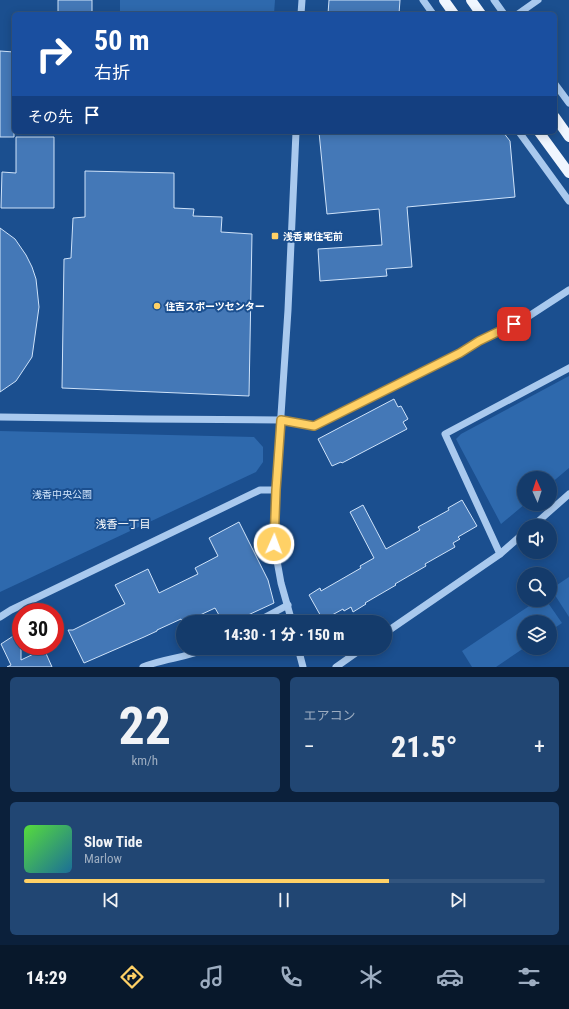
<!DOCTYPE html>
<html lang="ja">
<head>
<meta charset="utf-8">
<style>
  body { margin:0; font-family:"Roboto Condensed","Noto Sans JP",sans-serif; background:#214673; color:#f1f3f6; height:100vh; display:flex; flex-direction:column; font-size:15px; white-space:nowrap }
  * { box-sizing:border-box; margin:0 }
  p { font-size:13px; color:#9dadc1 }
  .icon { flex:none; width:22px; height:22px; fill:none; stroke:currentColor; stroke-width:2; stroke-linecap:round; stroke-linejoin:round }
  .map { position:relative; height:667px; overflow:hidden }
  .side { display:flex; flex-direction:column; gap:10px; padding:10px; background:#0b203b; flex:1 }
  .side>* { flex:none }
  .banner { position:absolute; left:12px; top:12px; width:545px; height:122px; border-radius:6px; box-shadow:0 2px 10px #0003,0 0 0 1px #33557e; background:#1a4fa0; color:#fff; overflow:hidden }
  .needle { width:26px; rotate:357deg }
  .tools { position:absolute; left:517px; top:471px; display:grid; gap:8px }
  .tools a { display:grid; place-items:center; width:40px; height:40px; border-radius:50%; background:#143b6b; box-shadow:0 2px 10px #0003,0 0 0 1px #33557e; font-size:20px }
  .speed { position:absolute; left:12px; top:603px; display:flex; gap:8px; font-size:20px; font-weight:700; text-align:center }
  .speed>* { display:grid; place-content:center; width:52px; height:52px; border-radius:50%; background:#143b6b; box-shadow:0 2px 10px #0003,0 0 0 1px #33557e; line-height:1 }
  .speed .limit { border:6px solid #d22; background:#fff; color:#111 }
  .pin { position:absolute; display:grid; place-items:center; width:34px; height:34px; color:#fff; margin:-17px; border-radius:8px; box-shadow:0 2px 6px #0006 }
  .me { position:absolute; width:44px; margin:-22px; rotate:2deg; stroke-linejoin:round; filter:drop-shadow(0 0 3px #0008) }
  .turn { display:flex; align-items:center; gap:14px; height:84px; padding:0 16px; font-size:18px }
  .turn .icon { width:52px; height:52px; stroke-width:2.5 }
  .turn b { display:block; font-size:28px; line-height:34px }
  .then { display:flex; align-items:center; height:38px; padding:0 16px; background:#0003; gap:8px; font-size:15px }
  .big { font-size:30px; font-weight:800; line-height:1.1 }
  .side .widget { flex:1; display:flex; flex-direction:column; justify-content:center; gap:6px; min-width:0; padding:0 14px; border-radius:6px; background:#214673 }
  .side .dial { align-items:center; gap:0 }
  .dial b { font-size:52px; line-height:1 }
  .song { display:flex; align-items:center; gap:12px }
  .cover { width:48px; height:48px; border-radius:6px; background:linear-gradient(135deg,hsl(110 70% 55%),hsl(200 70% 35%)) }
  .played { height:4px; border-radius:2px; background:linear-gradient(90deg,#ffd166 70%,#33557e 70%) }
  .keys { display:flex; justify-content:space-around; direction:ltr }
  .heat { display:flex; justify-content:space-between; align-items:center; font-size:22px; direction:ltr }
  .side .tiles { flex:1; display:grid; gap:10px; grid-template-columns:1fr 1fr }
  .widget:last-child { grid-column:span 2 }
  .trip { position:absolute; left:176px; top:615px; width:216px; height:40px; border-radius:20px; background:#143b6b; box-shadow:0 2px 10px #0003,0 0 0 1px #33557e; font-weight:800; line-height:40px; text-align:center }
  .menu { display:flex; height:64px; justify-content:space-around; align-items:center; background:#08182b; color:#9dadc1 }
  .menu .icon { width:28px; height:28px }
  .menu .on { color:#ffd166 }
  .menu b { font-size:18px; color:#f1f3f6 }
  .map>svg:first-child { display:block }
</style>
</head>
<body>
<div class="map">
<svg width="569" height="667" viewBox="0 0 569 667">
  <rect width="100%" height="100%" fill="#1b4f8f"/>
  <g fill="#2e69ad">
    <path d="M120,0h155l-1,14h-154z"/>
    <path d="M569,376v92l-19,16v-6h-26l1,26 -24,20 -45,-85 5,-5z"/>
    <path d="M0,431l254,6 9,10v15l-7,10 -256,120z"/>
    <path d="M569,577v40l-18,-28z"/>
    <path d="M538,600h8l16,23 -12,8v-9h-26v26l-28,19h-24l-10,-16z"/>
  </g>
  <g fill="#4478b7" stroke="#cfe3fa">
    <rect x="58" y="0" width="34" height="14"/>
    <path d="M329,0h71l-1,14h-71z"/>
    <path d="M0,51l14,1v85h-14z"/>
    <path d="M319,132h184l7,9 5,56 -108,10 5,60 -26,2 1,7 -67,5 -2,-32 64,-4 -3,-36 -52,5z"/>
    <path d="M16,137h38v71h-53l1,-36 14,1z"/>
    <path d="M85,171l89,2v35l20,1 -1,7 29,1 -1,15 31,2 -3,162 -187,-8 2,-129 7,-1 2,-40 12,-1z"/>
    <path d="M0,228l15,11 11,16 6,12 4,12 3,28 -7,50 -16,24 -16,11z"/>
    <path d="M394,399l4,8 3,-1 7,13 -5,3 4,7 -65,34 -1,-1 -9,4 -14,-27z"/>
    <path d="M462,500l15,26 -19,11 2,2 -7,4 2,4 -30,17 1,2 -31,18 1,1 -31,18 1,1 -13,8 -2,-5 -7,4 -1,-2 -20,11 -14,-25 11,-7 1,3 40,-23 -1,-2 14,-8 -24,-46 13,-7 23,44 34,-19 -2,-3 31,-17 -1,-2z"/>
    <path d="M239,522l29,58 6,23 -41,19h-10l-8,-14 -32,15 -2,-4 -24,11v1l-13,6 -60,26 -16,-33h5l52,-26 -10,-19 33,-16 11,24 39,-19 -3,-6 23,-12 -9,-18z"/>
    <path d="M21,631v29l23,-11 8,18h-45l4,-2 -10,-21z"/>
  </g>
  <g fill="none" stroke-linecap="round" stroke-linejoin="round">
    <g stroke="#a9c9ee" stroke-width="7">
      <path d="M423,0l10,14"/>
      <path d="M494,0l10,14"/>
      <path d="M301,14l1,-14"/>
      <path d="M518,14l20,-14"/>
      <path d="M555,84l14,19"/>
      <path d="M519,132l50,69"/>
      <path d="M0,417l148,2 133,1 33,6 146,-73 19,-12 47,-23 43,-28"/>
      <path d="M533,526l36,-32"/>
      <path d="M500,554l-55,-120 124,-66"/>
      <path d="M0,617l11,-7 249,-120h16"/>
      <path d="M256,622l32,-17"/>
      <path d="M292,622l-11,-39 -7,-39 2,-54 12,-180 8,-178"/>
      <path d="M385,633l115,-79 24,-21"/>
      <path d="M298,648l5,19"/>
      <path d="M143,667c21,-9 45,-9 64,-19"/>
      <path d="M336,667l27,-19"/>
    </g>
    <g stroke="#f0f6ff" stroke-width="10">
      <path d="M444,0l10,14"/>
      <path d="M471,0l10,14"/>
      <path d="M555,117l14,20"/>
      <path d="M539,132l30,41"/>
    </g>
  </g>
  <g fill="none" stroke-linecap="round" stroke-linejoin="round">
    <g stroke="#a68842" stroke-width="10">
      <path id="route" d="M274,544l2,-54 5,-70 33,6 146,-73 19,-12 35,-17"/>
    </g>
    <use href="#route" stroke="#ffd166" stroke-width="7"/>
  </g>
  <g fill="#ffd166" stroke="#1b4f8f" stroke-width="1.5">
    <rect x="271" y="232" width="8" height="8" rx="2"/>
    <circle cx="157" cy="306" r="4"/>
  </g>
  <g text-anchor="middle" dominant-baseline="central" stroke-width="4" stroke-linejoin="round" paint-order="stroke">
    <g font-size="10" font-weight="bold" fill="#fff" stroke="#1b4f8f" text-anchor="start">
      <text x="283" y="236">浅香東住宅前</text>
      <text x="165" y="306">住吉スポーツセンター</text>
    </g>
    <g font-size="10" fill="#cfe3fa" stroke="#1b4f8f">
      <text x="62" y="494">浅香中央公園</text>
    </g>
    <g font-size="11" fill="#fff" stroke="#1b4f8f">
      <text x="123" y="524">浅香一丁目</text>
    </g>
  </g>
</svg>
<div class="tools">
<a><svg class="needle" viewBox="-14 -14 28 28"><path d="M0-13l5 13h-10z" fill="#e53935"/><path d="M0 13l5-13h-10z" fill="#9dadc1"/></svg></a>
<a><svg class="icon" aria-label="sound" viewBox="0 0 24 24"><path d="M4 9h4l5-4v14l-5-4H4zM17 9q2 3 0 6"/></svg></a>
<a><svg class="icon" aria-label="search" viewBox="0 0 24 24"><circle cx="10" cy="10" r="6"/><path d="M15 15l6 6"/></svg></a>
<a><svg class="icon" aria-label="layers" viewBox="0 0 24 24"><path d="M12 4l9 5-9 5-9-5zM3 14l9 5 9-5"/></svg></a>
</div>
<div class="speed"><div class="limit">30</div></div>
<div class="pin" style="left:514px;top:324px;background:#d93025"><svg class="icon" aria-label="arrive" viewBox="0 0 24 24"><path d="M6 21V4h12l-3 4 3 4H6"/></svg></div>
<svg class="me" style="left:274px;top:544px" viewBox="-20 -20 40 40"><circle r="17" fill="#ffd166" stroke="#fff" stroke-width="3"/><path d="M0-11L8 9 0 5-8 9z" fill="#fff"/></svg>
<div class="trip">14:30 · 1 分 · 150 m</div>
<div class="banner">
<div class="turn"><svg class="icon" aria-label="right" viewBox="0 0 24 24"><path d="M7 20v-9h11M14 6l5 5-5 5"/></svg><div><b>50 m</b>右折</div></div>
<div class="then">その先<svg class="icon" aria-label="arrive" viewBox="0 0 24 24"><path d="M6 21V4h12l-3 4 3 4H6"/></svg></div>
</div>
</div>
<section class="side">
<div class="tiles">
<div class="widget dial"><b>22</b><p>km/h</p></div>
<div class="widget"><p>エアコン</p>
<div class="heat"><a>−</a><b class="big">21.5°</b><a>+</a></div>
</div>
<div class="widget">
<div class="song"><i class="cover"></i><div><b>Slow Tide</b><p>Marlow</p></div></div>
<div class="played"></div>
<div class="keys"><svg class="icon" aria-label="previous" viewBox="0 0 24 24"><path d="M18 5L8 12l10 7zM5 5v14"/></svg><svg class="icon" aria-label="pause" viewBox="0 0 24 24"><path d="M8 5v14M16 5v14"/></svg><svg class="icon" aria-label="next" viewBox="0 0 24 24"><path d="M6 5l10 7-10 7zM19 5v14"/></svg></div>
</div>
</div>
</section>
<nav class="menu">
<b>14:29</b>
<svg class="icon on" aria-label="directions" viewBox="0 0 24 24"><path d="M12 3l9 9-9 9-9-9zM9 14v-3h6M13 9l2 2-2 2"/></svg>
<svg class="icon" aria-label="music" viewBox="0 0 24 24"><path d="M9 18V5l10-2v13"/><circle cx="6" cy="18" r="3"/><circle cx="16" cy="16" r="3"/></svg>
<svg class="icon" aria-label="phone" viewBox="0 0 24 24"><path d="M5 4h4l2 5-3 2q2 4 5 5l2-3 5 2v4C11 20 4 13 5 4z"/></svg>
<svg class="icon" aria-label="climate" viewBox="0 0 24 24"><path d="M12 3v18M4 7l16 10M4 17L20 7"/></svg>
<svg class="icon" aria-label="car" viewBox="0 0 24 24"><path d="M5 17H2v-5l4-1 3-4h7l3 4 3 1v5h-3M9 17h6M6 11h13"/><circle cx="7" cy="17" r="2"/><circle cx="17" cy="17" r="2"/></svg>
<svg class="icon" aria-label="filters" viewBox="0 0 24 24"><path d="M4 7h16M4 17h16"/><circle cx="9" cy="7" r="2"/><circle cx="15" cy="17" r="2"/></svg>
</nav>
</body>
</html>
